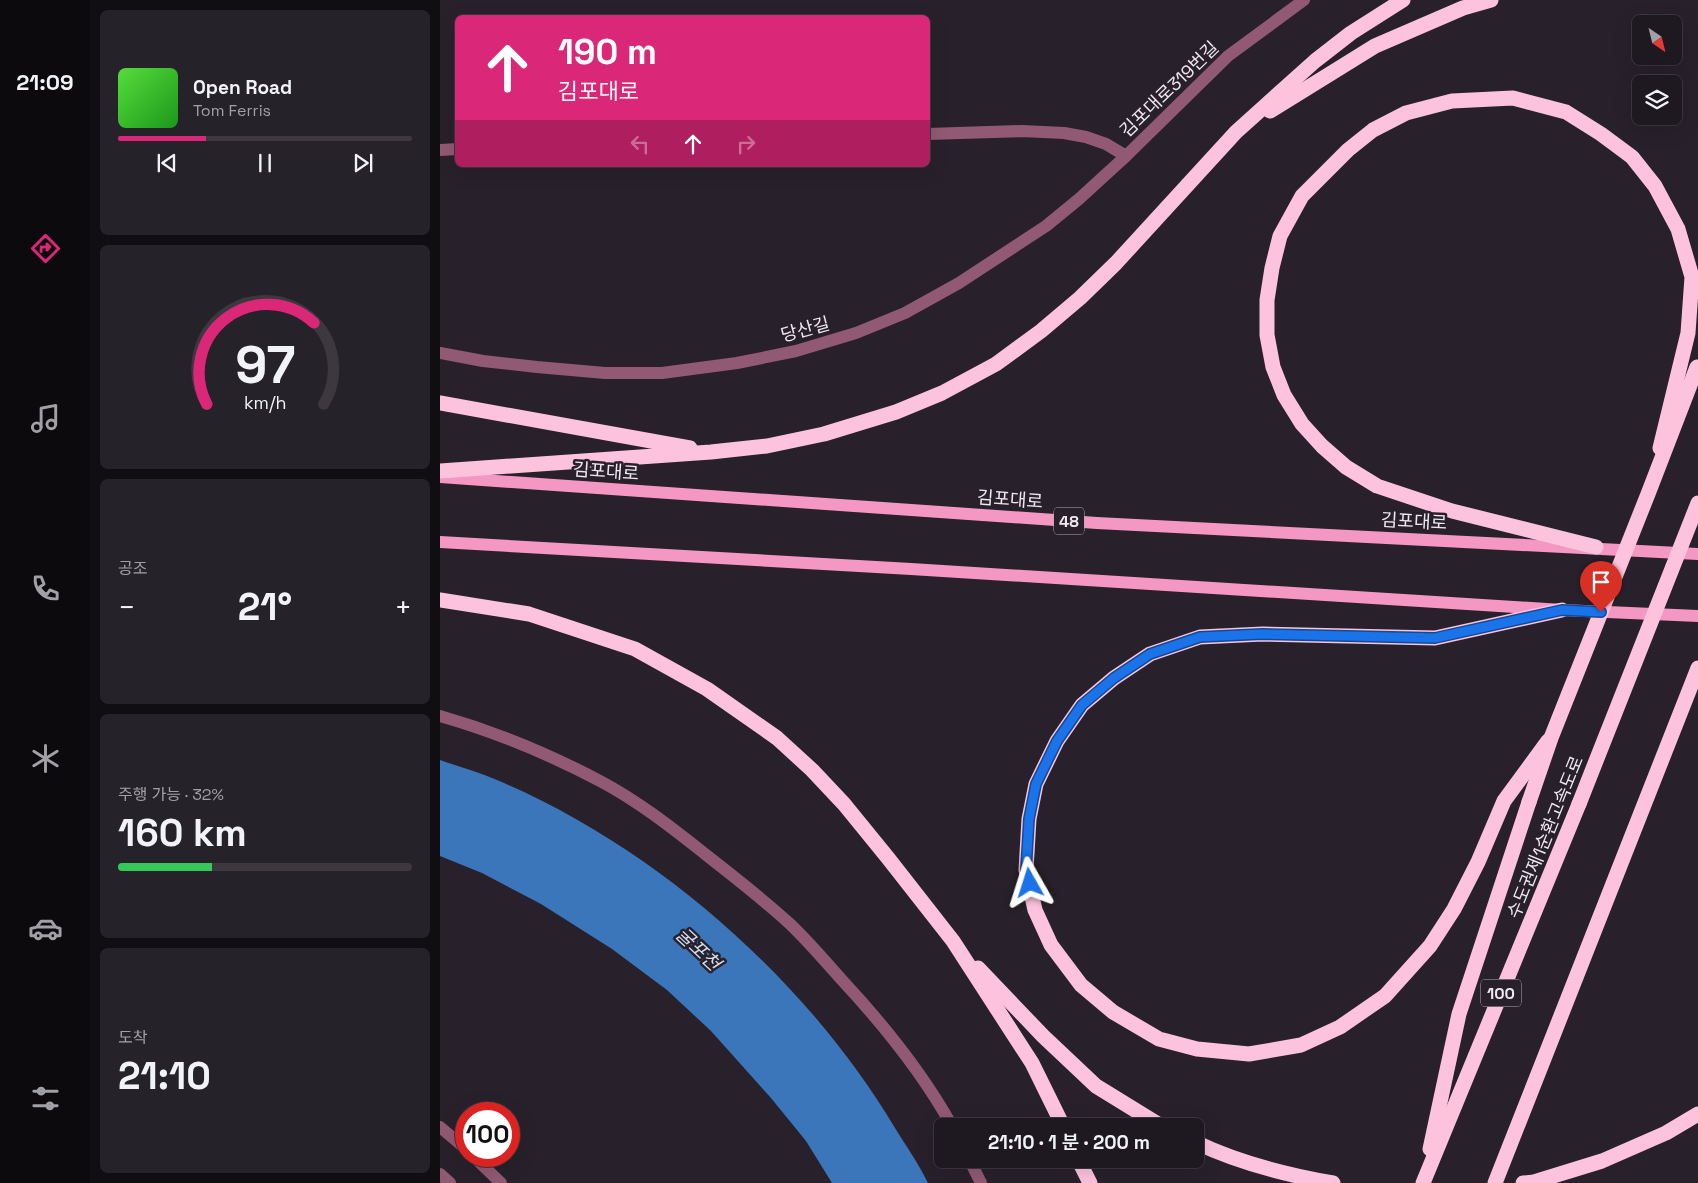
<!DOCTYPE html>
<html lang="ko">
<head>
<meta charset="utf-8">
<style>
  body { margin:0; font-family:"Space Grotesk","Noto Sans KR",sans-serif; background:#262229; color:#f1f3f6; height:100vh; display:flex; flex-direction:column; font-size:19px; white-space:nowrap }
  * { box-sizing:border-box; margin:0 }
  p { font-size:16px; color:#a1a0a5 }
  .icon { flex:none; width:28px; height:28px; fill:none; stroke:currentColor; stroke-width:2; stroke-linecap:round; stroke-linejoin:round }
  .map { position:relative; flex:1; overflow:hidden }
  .drawer { display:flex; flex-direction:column; gap:10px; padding:10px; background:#100e12; width:350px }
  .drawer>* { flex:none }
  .guide { position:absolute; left:15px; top:15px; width:475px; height:152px; border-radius:8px; box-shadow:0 5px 20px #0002,0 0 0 1px #3c383e; background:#db2777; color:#fff; overflow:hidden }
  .needle { width:32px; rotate:145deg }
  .tools { position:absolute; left:1192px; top:15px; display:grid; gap:10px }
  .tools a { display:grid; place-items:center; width:50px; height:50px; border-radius:8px; background:#1e1920; box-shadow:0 5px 20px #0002,0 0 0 1px #3c383e; font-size:25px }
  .speed { position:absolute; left:15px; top:1102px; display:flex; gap:10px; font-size:25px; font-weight:700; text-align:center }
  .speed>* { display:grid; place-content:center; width:65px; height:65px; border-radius:50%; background:#1e1920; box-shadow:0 5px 20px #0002,0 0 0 1px #3c383e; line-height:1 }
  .speed .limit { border:8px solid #d22; background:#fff; color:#111 }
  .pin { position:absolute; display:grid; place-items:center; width:42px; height:42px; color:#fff; margin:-51px -21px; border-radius:50% 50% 50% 0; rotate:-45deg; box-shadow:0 0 5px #0007 }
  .pin .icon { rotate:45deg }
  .me { position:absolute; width:55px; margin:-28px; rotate:354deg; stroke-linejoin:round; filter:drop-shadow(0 0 4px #0008) }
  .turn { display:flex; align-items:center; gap:18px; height:105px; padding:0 20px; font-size:22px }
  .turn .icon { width:65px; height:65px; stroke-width:2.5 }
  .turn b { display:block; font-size:35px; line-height:42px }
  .lanes { display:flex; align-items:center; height:48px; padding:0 20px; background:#0003; justify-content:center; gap:25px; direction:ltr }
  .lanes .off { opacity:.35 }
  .big { font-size:38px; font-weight:600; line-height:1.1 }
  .drawer .card { flex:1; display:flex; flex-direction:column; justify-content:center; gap:8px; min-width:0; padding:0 18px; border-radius:8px; background:#262229 }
  .drawer .dial { align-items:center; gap:0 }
  .dial svg { height:130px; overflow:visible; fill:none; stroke:#3c383e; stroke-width:7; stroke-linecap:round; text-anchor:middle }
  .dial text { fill:#f1f3f6; stroke:none }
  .song { display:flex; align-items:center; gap:15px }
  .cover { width:60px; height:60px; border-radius:8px; background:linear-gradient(135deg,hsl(110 70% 55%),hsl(120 70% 35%)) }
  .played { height:5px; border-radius:2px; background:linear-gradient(90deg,#db2777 30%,#3c383e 30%) }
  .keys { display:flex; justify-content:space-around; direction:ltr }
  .heat { display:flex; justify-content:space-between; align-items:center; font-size:28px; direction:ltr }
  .charge { height:8px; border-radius:4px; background:linear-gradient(90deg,#34c759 32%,#3c383e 0) }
  .trip { position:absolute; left:494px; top:1118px; width:270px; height:50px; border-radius:8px; background:#1e1920; box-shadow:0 5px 20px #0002,0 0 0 1px #3c383e; font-weight:600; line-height:50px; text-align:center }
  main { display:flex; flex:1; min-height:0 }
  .tab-bar { display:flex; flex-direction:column; width:90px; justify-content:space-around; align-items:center; background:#0c0a0d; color:#a1a0a5 }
  .tab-bar .icon { width:35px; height:35px }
  .tab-bar .selected { color:#db2777 }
  .tab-bar b { font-size:22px; color:#f1f3f6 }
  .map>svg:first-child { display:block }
</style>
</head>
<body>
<main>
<nav class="tab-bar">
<b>21:09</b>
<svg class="icon selected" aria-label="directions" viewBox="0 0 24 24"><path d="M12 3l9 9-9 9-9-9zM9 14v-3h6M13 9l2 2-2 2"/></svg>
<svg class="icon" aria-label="music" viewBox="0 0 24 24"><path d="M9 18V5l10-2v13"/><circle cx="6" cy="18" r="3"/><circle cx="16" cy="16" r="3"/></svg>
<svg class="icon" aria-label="phone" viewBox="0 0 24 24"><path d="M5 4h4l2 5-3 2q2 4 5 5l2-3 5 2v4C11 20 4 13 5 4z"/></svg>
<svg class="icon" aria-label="climate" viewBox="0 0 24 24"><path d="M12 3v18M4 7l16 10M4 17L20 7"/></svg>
<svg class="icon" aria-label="car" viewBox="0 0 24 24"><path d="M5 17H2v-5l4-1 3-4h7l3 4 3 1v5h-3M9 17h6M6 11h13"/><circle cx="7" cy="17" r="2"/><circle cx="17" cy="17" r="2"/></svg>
<svg class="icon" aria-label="filters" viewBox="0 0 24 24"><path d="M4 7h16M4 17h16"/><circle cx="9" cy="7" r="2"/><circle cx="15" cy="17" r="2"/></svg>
</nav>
<section class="drawer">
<div class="card">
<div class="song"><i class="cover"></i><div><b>Open Road</b><p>Tom Ferris</p></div></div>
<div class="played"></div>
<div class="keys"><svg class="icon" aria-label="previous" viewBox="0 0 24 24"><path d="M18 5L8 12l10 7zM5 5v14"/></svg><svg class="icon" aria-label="pause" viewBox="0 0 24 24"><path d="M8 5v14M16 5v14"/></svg><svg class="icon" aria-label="next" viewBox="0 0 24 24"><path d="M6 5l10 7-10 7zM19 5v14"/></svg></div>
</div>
<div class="card dial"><svg viewBox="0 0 100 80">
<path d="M14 69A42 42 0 1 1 86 69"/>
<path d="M14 69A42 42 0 0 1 80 19" stroke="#db2777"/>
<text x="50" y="56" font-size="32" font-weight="700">97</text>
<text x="50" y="72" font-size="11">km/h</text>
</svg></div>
<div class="card"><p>공조</p>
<div class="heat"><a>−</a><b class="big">21°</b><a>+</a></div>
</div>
<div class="card"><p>주행 가능 · 32%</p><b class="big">160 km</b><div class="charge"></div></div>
<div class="card"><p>도착</p><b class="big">21:10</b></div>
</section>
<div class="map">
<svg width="1258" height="1183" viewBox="0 0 1258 1183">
  <rect width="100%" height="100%" fill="#28212b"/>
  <path fill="#3b76ba" d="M0,760c19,7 39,12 57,20 159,67 310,200 398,348 11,18 24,36 33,55h-96l-26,-42 -35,-43 -60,-67 -44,-41 -55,-41 -71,-45 -59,-31 -42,-17z"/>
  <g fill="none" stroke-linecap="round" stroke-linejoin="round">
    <g stroke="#925974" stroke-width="12">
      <path d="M488,134l94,-3 42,2 22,4 20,7 20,12"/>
      <path d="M0,150l18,-1"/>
      <path d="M0,353l43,8 54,6 68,6h57l75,-10 59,-12 60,-18 49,-20 54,-30 87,-57 33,-27 47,-43 102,-100 76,-56"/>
      <path d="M0,716c56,16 109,38 160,65 38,20 72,47 105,73 29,23 58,45 85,70 18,17 34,36 51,55 42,45 81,93 111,147"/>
      <path d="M0,1127l26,22"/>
      <path d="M33,1156l28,27"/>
      <path d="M529,1159l12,24"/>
      <path d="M0,1174l10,9"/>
    </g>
    <g stroke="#f597c3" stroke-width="12">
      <path d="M0,477l657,46 601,31"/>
      <path d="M0,542l471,27 651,41 136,6"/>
    </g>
    <g stroke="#fdc3dd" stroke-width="15">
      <path d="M830,111l105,-65 88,-38 28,-8"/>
      <path d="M0,403l250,45"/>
      <path d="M0,471l271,-19 56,-6 57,-12 72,-22 46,-19 54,-29 45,-33 39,-33 36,-35 120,-131 79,-71 36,-28 52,-33"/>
      <path d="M1156,547l-144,-36 -75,-25 -31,-19 -24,-21 -20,-22 -18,-29 -11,-28 -6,-32v-35l5,-32 8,-32 22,-40 46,-46 25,-20 33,-17 46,-12 61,-3 53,14 35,22 31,23 23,29 23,43 14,48 -4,56 -28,115"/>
      <path d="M0,600l89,14 106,35 72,40 70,49 35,32 32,34 44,54 65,83 79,122 31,63"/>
      <path d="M1108,741l-44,60 -26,61 -24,47 -24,37 -45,50 -45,31 -39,18 -52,9 -52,-5 -38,-10 -46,-27 -32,-27 -30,-40 -16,-35 -9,-40 3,-51 7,-35 21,-43 25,-36 32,-27 36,-24 50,-17 63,-3 172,4 127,-28"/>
      <path d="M538,968l65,68 53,50 65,40"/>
      <path d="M755,1142c44,21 91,33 138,41"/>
      <path d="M990,1149l29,-135 70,-212"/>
      <path d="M638,1159l12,24"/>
      <path d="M983,1183l156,-379"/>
      <path d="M1055,1183l203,-515"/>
      <path d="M1083,1183l11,-1 68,-21 64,-28 32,-19"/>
    </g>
    <g stroke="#fdc3dd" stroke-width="15">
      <path d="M1089,802l22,-64 97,-244 49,-127"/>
      <path d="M1139,804l119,-301"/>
    </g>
  </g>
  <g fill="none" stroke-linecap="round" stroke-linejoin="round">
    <g stroke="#114b97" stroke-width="12">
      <path id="route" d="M590,883l-4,-13 3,-51 7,-35 21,-43 25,-36 32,-27 36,-24 50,-17 62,-3 173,4 127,-28 39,2"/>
    </g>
    <use href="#route" stroke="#1a73e8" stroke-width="9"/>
  </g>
  <g text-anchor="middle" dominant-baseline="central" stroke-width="5" stroke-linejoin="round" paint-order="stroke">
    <g fill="#28212b" stroke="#b3acb4" stroke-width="1">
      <rect x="614" y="507.5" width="30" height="27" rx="4"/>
      <rect x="1041" y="979.5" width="40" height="27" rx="4"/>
    </g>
    <g font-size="16" font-weight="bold" fill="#eee8ef">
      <text x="629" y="521">48</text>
      <text x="1061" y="993">100</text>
    </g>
    <g font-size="18" fill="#eee8ef" stroke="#28212b">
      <text transform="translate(729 89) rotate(-44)">김포대로319번길</text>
      <text transform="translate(365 329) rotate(-15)">당산길</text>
      <text transform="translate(166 471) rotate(4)">김포대로</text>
      <text transform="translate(570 499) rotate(4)">김포대로</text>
      <text transform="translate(974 521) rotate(3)">김포대로</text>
      <text transform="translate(1105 837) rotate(-68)">수도권제1순환고속도로</text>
    </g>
    <g font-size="19" font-style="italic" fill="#cedef0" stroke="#28212b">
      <text transform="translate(258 949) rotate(43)">굴포천</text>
    </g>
  </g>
</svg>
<div class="tools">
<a><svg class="needle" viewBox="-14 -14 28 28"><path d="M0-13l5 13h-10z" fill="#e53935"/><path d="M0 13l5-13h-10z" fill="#a1a0a5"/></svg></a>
<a><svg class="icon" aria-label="layers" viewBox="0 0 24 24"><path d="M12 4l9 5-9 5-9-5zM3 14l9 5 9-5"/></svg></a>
</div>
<div class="speed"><div class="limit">100</div></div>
<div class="pin" style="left:1161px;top:612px;background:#d93025"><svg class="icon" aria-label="arrive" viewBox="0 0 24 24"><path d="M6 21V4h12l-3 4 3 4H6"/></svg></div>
<svg class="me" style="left:590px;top:883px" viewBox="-20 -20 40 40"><path d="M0-17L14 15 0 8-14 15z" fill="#1a73e8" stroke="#fff" stroke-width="4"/></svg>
<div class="trip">21:10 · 1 분 · 200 m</div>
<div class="guide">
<div class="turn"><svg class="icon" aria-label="ahead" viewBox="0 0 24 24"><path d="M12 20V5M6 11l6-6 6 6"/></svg><div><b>190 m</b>김포대로</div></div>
<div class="lanes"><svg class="icon off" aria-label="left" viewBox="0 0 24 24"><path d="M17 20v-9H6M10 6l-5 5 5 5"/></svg><svg class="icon" aria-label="ahead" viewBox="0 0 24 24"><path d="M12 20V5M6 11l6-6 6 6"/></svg><svg class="icon off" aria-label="right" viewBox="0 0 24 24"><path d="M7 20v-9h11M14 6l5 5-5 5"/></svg></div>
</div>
</div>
</main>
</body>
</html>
